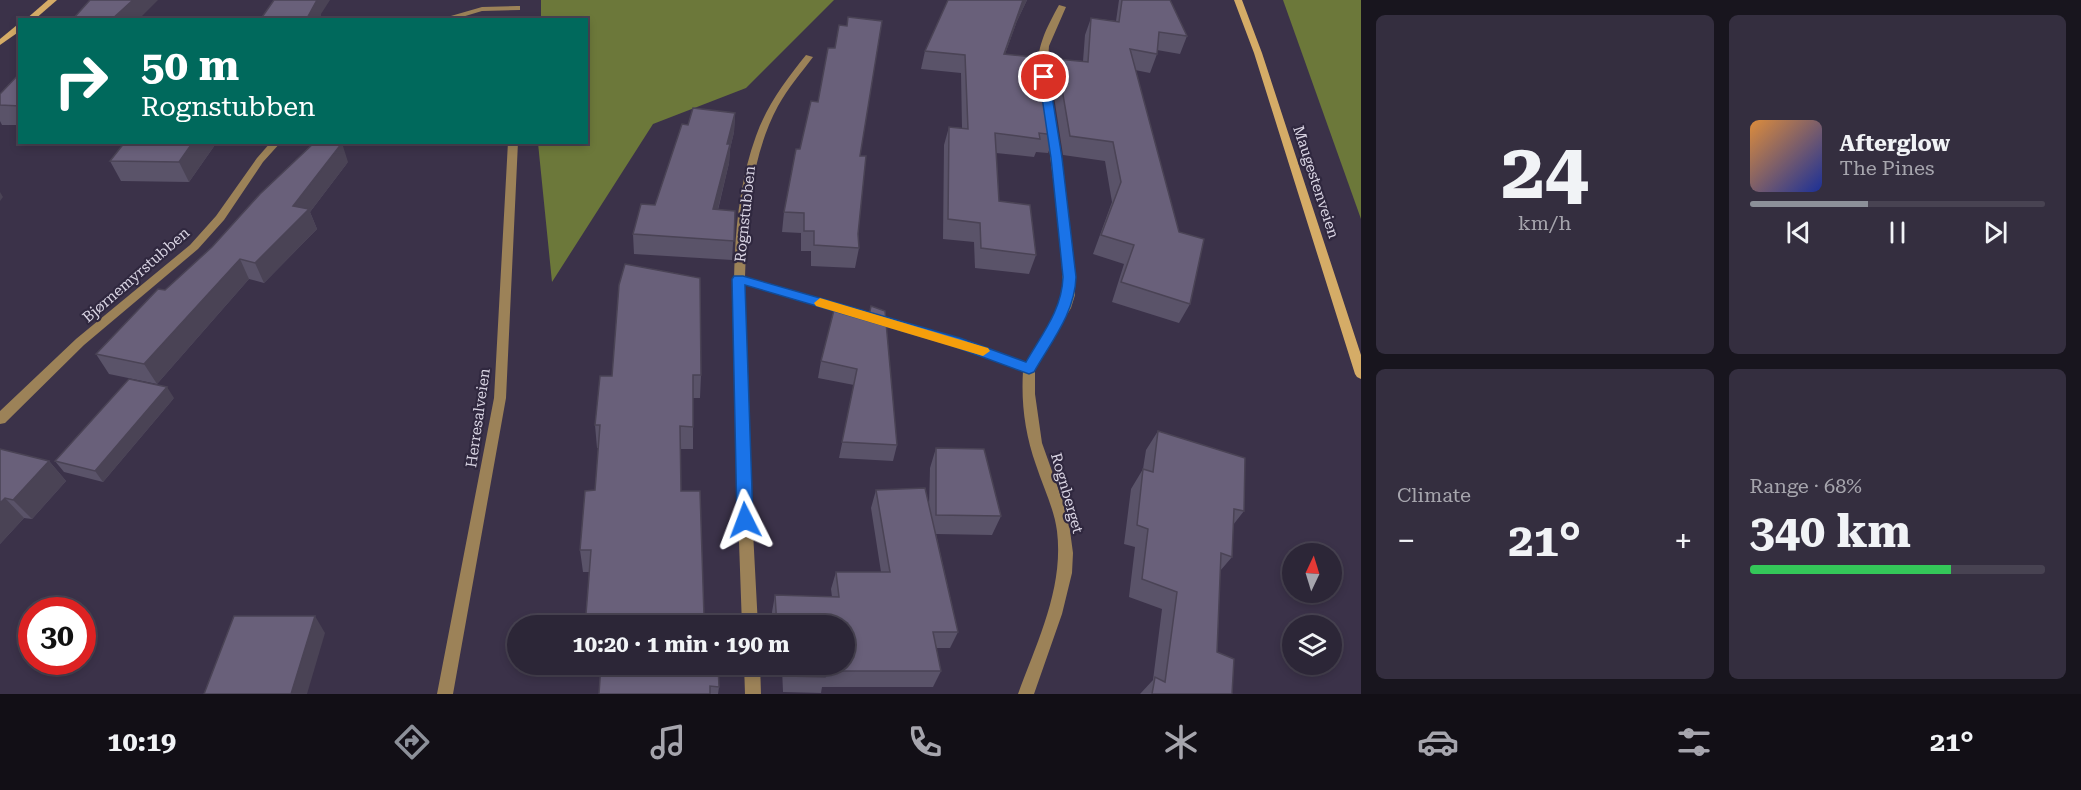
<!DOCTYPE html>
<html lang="en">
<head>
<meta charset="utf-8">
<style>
  body { margin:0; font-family:"Roboto Serif",serif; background:#342e3f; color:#f1f3f6; height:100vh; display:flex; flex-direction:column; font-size:22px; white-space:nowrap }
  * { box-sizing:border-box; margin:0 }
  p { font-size:20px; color:#a6a5ad }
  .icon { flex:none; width:33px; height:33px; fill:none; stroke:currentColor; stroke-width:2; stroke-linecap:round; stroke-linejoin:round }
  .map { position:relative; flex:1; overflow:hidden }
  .details { display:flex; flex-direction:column; gap:15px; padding:15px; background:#18151e; width:720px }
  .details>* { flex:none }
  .guide { position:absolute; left:18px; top:18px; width:570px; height:126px; border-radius:0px; box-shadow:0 3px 9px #0003,0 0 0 2px #484352; background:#00695c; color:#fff; overflow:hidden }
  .needle { width:39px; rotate:4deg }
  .buttons { position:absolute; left:1282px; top:543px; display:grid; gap:12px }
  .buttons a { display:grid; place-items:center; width:60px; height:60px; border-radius:50%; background:#2c2637; box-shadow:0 3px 9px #0003,0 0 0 2px #484352; font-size:30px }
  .speed { position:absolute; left:18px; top:597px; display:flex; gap:12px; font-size:30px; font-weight:700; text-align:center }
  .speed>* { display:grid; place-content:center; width:78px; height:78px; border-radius:50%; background:#2c2637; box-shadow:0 3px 9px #0003,0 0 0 2px #484352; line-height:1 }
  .speed .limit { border:9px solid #d22; background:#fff; color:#111 }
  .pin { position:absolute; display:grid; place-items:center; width:51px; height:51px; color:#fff; margin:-26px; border:3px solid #fff; border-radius:50%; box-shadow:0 2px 6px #0007 }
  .me { position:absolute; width:66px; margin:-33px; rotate:357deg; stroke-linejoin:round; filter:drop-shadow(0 0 4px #0008) }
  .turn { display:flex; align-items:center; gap:21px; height:126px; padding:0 24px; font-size:27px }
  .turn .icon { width:78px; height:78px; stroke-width:2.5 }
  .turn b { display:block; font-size:42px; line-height:51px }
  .big { font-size:45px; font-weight:700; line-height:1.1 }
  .details .tile { flex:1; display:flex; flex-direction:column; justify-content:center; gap:9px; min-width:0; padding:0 21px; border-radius:9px; background:#342e3f }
  .details .dial { align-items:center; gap:0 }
  .dial b { font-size:78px; line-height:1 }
  .song { display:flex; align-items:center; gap:18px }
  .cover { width:72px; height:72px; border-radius:9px; background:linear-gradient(135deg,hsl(30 70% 55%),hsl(230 70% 35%)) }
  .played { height:6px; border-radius:3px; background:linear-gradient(90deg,#8c9099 40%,#484352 40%) }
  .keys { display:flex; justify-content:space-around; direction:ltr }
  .heat { display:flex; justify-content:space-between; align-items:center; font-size:33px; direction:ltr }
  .charge { height:9px; border-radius:4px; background:linear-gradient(90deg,#34c759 68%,#484352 0) }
  .details .tiles { flex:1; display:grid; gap:15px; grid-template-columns:repeat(2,1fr) }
  .trip { position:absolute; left:507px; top:615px; width:348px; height:60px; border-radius:30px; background:#2c2637; box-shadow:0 3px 9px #0003,0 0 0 2px #484352; font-weight:700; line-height:60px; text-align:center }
  .dock { display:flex; height:96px; justify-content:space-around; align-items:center; background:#120f16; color:#a6a5ad }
  .dock .icon { width:42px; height:42px }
  .dock .active { color:#8c9099 }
  .dock b { font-size:27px; color:#f1f3f6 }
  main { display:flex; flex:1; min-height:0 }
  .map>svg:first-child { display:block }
</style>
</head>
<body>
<main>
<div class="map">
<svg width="1361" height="694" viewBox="0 0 1361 694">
  <rect width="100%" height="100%" fill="#3b3249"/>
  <g fill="#6c783a">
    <path d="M541,0h293l-88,88 -93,36 -101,158 -14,-139 48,-1v-122l-45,-1z"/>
    <path d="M1283,0h78v219z"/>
  </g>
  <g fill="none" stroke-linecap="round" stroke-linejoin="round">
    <g fill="#9c8258" fill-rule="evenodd">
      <path d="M1059,5l7,2 -17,39 -2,27 -7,2c-7,-23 8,-50 19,-70z"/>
      <path d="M517,6h3v4l-38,1 -30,9h-15l45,-13z"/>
      <path d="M806,55l7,2c-12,16 -25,31 -35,49 -28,52 -31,113 -33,171l214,62 67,23 33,-54 4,-13 -2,-52 -15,-120 5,-3 5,3 15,120 4,52 -4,13 -36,60v26l7,49 26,73 5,37 -1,20 -10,41 -28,80h-16c19,-52 46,-106 39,-163 -3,-23 -14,-44 -21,-66 -11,-31 -15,-62 -13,-94l-72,-26 -206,-61 4,172 9,170h-16c-3,-89 -7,-176 -8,-265 0,-75 -4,-153 22,-225 11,-31 30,-56 50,-81z"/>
      <path d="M271,142h10l-18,20 -39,58 -26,29 -114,96 -79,78 -5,1v-13l76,-72 114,-94 26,-29 41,-58z"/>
      <path d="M508,142h10l-12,256 -53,296h-16l57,-296z"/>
      <path d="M744,664h16l1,30h-16z"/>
    </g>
    <g fill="#d5ac67" fill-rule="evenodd">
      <path d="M48,0h9l-23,20h-9z"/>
      <path d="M1234,0h8l20,53 99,302v24l-4,-2 -2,-3 -101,-321z"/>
      <path d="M17,25h3v6l-20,14v-6z"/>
    </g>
  </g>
  <g fill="#5a5369">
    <path d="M948,0h79l-10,21 -12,33 50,81 -7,18 -12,-1 -2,5 -38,-4 3,48 37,54 -7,19 -54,-6 -1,-26 -31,-3 1,-94 5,-18 13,1 -1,-55 -40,-4 4,-18z"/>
    <path d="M1119,0h51l17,36 -7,18 -23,-4v4l-7,19 -15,-3 55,234 -11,19 -67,-21 12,-38 -31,-10 19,-52 -7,-41 -42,-6 -12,-78 6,-18 26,2 2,-26 6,-17 25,3z"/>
    <path d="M835,48l25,108 -2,78 1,14 -4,20 -44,-2v-15h-10v-18l-19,-1 2,-20 16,-63 18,-47z"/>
    <path d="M20,73v52h-18l-2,-4v-27z"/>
    <path d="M735,113l-1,19 -4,17 -1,14 -11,47 17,1 -3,49 -98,-6 -1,-20 22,-29 33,-80z"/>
    <path d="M125,142h92l-28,40 -68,-1 -11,-20z"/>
    <path d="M348,162l-38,50 7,17 -53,54 -15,-4 -92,105 -48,-10 -13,-20 69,-64z"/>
    <path d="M869,316l28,129 -4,16 -54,-3 15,-73 -36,-7 3,-17z"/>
    <path d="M701,375l-1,23h-7v51h-13l1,42 23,125 4,10h-120l-2,-12 3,-42h-6l-3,-22 15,-60 3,-42h-1l-2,-23 17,-49z"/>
    <path d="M174,398l-71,84 -39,-10 -9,-11z"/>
    <path d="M1158,431l86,80 -11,14 -1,32 -12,14 -3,81 15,42h-92l13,-14 9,-71 -33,-12 6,-50 -11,-3 7,-55 12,-20 3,-19z"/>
    <path d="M936,448l65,68 -9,19 -56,-1 22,98 -8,16h-14l5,23 -8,16h-111l-1,6 -38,-1 -1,-23 -6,-1v-4h68v-38h-71l-1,-14 3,-17 57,2 -1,-8 5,-17h45l-10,-64 5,-18 53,16 1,-38z"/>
    <path d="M0,449l49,12 17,20 -34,38 -8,-1 -24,26z"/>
    <path d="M601,664l118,23 -1,7h-119z"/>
  </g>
  <g fill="#4a4355">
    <path d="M133,0h25l-20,20h-27z"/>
    <path d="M313,0h17l-9,14v6h-15z"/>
    <path d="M1023,0h4l-10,21 -18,50 5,-17z"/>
    <path d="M735,113l-1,19 -4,17 -1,14 -16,66v-20l14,-65z"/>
    <path d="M193,142h24l-28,40 -10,-20z"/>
    <path d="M342,143l6,19 -38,50 7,17 -53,54 -9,-20 38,-57z"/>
    <path d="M0,192l3,5 -3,4z"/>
    <path d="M240,259l9,20 -92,105 -13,-20z"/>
    <path d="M167,387l7,11 -71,84 -8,-11z"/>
    <path d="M49,461l17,20 -34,38 -19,-19z"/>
    <path d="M5,498l19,20 -24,26v-41z"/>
    <path d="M315,616l10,17 -18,61h-16z"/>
  </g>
  <g fill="#69607a" stroke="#4a4355" stroke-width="1.5">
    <path d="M90,0h43l-22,20h-39z"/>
    <path d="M274,0h43l-11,20h-46z"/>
    <path d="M948,0h75l-19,54 39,4 12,77 -16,-2 1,6 -45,-6 4,68 31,4 6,50 -55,-7 -1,-25 -32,-4 1,-92 19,2 -3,-74 -40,-4z"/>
    <path d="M1122,0h48l17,36 -28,-4 -2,22 -27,-5 49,183 25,7 -14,65 -69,-22 13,-37 -33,-10 20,-53 -8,-40 -43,-6 -13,-77 31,3 3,-44 28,4z"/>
    <path d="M848,17l34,4 -22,135h6l-8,78 1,14 -45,-3v-14h-10v-18l-20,-1 12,-63h4l11,-48 7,1 10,-54h7l4,-23 8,1z"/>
    <path d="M20,73v33l-20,-1v-11z"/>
    <path d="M693,108l42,5 -8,31h3l-17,65 22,2 -1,30 -101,-7 8,-30 14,1 27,-81 6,1z"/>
    <path d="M125,142h68l-14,20 -69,-1z"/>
    <path d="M315,142l27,1 -49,63 16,3 -54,54 -15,-4 -96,105 -48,-10 62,-65 7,1 47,-43 48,-53z"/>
    <path d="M625,264l75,14 1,97h-8v52l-13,-1 1,65h19l4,125h4v10h-105l1,-11 -18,-1 5,-64h-11l5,-59 10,-1 5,-65h-5l5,-49h12l7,-91z"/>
    <path d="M871,306l14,5 12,134 -55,-3 15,-73 -36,-8 13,-51 35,6z"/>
    <path d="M129,379l38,8 -72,84 -40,-10z"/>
    <path d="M1158,431l87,27 -1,53 -10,-2 -2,48 -11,-4 -4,99 17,7 -2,35h-80l3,-17 10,5 12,-90 -35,-13 6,-50 -11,-4 6,-56 10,3z"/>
    <path d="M936,448l48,1 17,67 -65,-1z"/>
    <path d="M0,449l49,12 -36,39 -8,-2 -5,5z"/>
    <path d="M925,488l33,144h-25l8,39h-116v6l-39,-1 -1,-12h59v-38h-67l-2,-31 64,2 -3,-25h54l-14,-82z"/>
    <path d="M234,616h81l-24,78h-87z"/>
    <path d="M601,664h117l1,23 -9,-1v8h-111z"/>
  </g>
  <path fill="#1a73e8" stroke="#114b97" stroke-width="1.5" d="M1044,74l5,3 13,81 14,119c-1,36 -25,65 -42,95l-5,2 -79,-29 -205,-60 8,235 -3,5 -5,2 -6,-2 -2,-5 -5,-241 2,-3h9l217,62 66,24c16,-28 36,-52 37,-85l-12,-119 -12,-81z"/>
  <path fill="#f59e0b" d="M820,298l168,50 2,3 -7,5 -167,-50 -2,-3z"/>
  <g text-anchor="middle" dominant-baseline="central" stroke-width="4.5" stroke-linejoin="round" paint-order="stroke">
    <g font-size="15" fill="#dad5e4" stroke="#30283f">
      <text transform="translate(1316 182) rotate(72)">Maugestenveien</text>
      <text transform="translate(745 214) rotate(-84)">Rognstubben</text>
      <text transform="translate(136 275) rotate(-41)">Bjørnemyrstubben</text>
      <text transform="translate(478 418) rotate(-82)">Herresalveien</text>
      <text transform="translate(1067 493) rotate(74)">Rognberget</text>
    </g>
  </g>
</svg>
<div class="buttons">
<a><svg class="needle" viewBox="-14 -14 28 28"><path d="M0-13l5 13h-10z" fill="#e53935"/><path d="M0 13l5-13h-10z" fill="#a6a5ad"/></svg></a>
<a><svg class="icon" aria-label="layers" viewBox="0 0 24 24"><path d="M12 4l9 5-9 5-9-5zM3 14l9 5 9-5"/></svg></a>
</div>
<div class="speed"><div class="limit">30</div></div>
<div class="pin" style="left:1044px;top:77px;background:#d93025"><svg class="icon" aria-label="arrive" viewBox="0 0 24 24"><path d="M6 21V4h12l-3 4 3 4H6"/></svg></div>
<svg class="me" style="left:745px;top:520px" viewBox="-20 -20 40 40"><path d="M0-17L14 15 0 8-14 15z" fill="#1a73e8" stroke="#fff" stroke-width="4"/></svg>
<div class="trip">10:20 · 1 min · 190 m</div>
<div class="guide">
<div class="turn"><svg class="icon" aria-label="right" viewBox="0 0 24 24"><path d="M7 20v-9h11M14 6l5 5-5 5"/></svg><div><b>50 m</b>Rognstubben</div></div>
</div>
</div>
<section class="details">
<div class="tiles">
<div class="tile dial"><b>24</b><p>km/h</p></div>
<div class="tile">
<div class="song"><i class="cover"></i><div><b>Afterglow</b><p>The Pines</p></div></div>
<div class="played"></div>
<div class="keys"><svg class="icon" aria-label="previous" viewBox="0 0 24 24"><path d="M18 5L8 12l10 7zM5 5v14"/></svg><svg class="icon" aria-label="pause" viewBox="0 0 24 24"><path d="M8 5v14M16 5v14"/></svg><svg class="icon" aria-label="next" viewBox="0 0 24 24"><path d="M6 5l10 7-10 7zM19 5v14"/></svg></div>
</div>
<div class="tile"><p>Climate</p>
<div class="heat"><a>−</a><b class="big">21°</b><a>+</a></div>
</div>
<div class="tile"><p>Range · 68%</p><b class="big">340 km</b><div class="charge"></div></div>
</div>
</section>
</main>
<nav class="dock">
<b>10:19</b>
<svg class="icon active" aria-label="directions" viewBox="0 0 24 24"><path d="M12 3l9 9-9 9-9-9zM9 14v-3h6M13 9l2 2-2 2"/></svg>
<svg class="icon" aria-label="music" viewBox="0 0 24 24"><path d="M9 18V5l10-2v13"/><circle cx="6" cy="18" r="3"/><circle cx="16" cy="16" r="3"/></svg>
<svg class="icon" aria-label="phone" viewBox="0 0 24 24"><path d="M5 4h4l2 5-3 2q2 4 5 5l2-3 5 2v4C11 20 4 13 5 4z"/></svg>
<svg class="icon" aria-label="climate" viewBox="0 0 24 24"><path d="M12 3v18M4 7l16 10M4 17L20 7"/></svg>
<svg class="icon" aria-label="car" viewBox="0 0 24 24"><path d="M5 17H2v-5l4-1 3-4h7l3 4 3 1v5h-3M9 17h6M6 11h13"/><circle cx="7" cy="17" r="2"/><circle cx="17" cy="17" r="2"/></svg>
<svg class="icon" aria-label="filters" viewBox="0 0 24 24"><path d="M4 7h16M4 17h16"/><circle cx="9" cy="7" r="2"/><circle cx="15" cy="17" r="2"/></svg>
<b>21°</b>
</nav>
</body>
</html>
